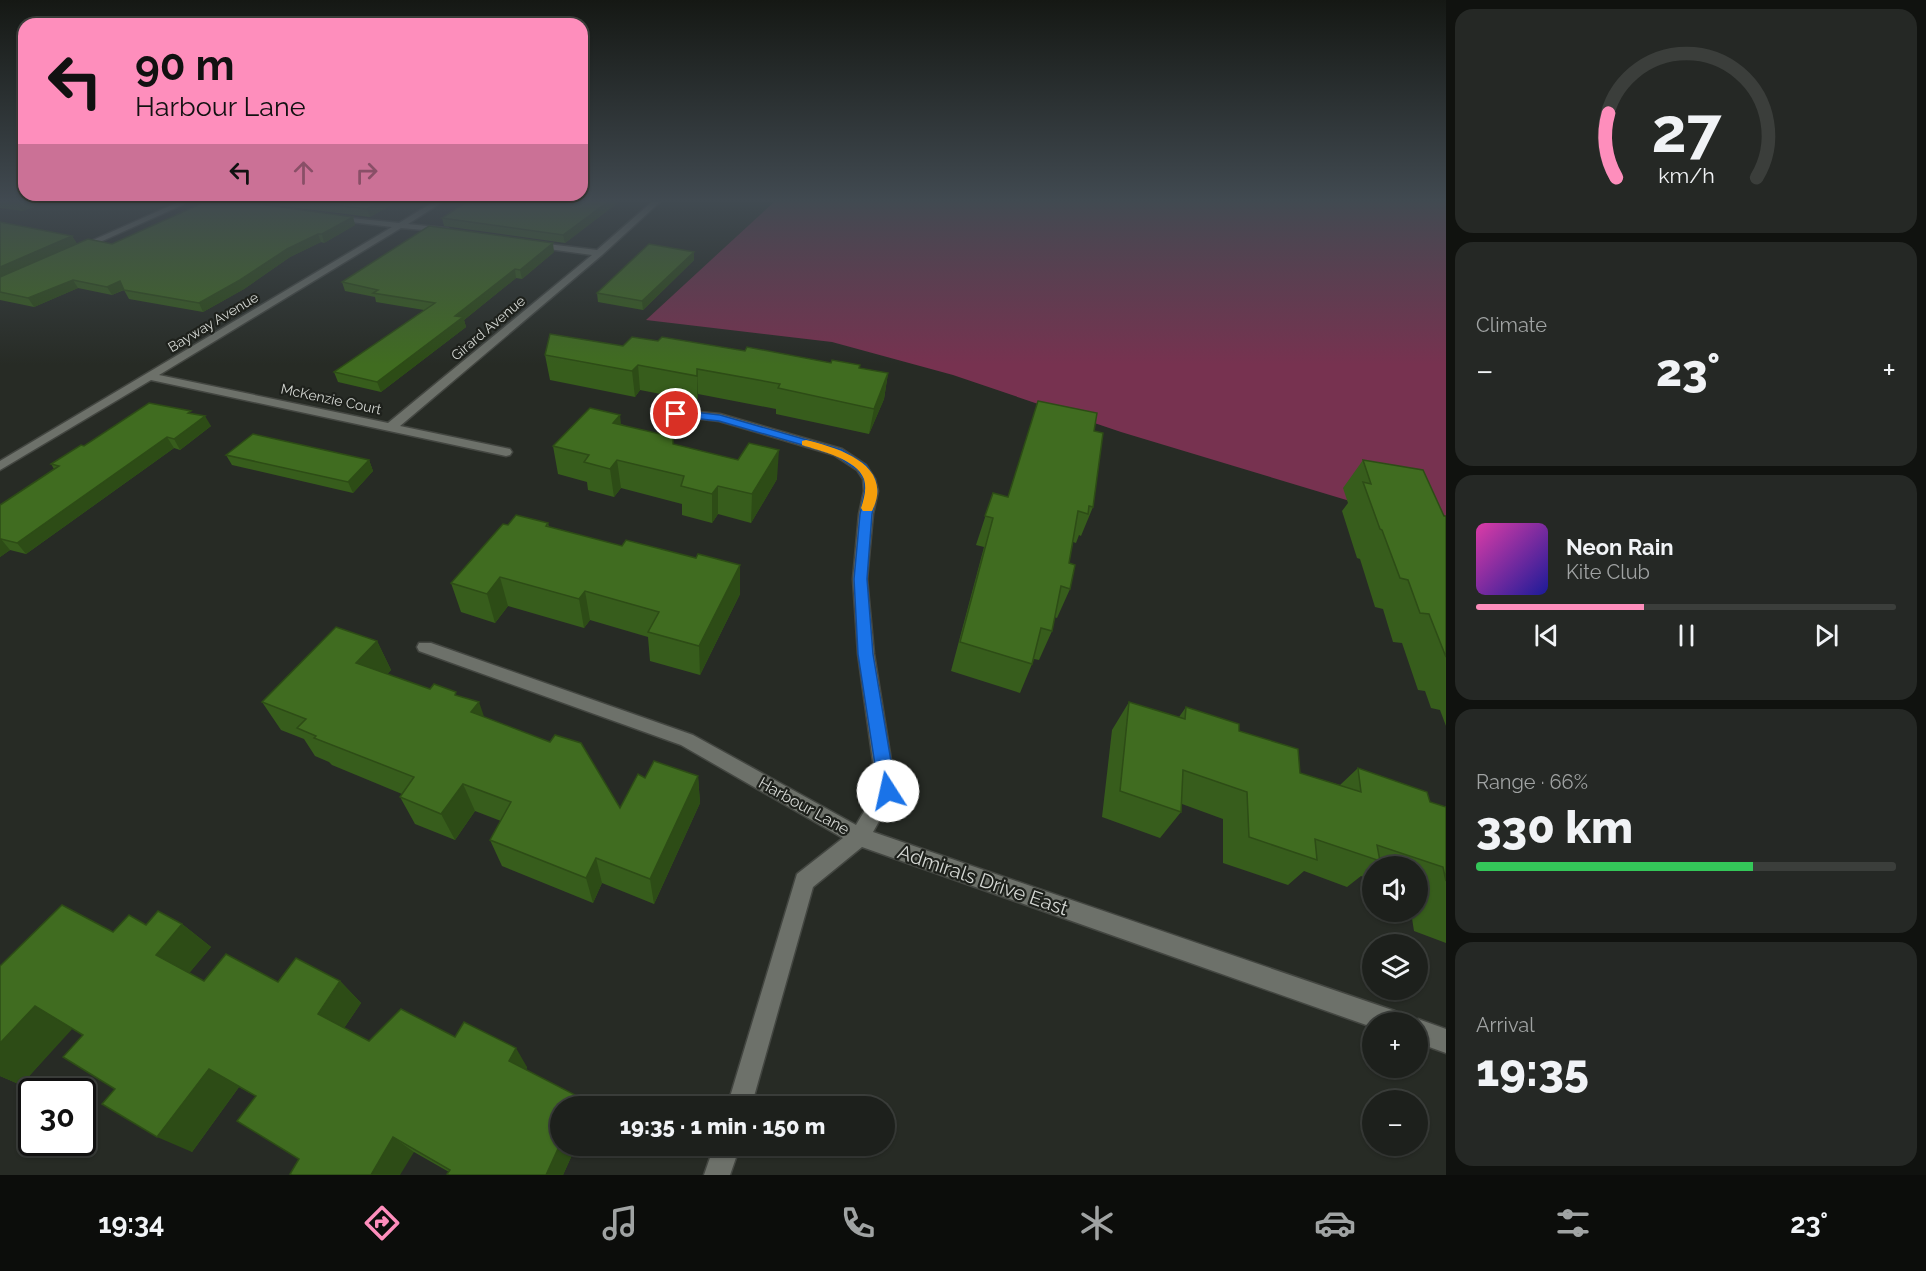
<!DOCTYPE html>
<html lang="en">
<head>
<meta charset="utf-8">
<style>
  body { margin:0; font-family:Raleway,sans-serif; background:#252825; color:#f1f3f6; height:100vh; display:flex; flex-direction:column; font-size:22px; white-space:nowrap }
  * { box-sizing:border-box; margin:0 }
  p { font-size:20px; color:#a0a3a3 }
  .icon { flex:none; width:33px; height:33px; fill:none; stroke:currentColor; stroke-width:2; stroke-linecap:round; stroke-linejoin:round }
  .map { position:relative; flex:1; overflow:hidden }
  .details { display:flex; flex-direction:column; gap:9px; padding:9px; background:#10120f; width:480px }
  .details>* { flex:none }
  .banner { position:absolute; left:18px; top:18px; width:570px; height:183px; border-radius:18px; box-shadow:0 2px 4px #0004,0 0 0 2px #3b3e3b; background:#fe8ebc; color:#111; overflow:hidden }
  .controls { position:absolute; left:1362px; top:856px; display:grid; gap:12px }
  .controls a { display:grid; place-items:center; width:66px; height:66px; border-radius:50%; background:#1d201c; box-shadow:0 2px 4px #0004,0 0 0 2px #3b3e3b; font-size:30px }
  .speed { position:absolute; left:18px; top:1078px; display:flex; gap:12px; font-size:30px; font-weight:700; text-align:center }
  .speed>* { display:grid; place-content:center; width:78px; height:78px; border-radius:50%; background:#1d201c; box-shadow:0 2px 4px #0004,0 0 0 2px #3b3e3b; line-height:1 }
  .speed .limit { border:3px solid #111; border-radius:9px; background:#fff; color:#111 }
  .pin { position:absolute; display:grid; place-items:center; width:51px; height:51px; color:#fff; margin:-26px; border:3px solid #fff; border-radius:50%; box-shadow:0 2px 6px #0007 }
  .me { position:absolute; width:66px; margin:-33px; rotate:350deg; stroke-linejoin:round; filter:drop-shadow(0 0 4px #0008) }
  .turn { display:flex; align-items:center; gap:21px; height:126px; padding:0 18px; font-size:27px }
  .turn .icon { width:78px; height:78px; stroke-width:2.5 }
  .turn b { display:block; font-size:42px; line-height:51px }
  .lanes { display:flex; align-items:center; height:57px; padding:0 18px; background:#0003; justify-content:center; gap:30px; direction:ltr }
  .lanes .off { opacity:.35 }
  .big { font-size:45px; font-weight:800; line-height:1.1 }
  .details .tile { flex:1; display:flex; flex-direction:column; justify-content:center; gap:9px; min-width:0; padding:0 21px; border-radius:18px; background:#252825 }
  .details .dial { align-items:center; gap:0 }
  .dial svg { height:156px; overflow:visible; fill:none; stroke:#3b3e3b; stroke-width:7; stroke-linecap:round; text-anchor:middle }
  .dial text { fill:#f1f3f6; stroke:none }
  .song { display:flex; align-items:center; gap:18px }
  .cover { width:72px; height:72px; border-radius:9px; background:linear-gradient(135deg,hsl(320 70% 55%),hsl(240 70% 35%)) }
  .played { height:6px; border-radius:3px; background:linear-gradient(90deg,#fe8ebc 40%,#3b3e3b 40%) }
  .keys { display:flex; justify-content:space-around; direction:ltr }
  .heat { display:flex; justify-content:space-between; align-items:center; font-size:33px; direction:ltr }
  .charge { height:9px; border-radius:4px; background:linear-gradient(90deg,#34c759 66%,#3b3e3b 0) }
  .trip { position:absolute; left:550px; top:1096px; width:345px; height:60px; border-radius:30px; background:#1d201c; box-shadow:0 2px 4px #0004,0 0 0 2px #3b3e3b; font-weight:800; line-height:60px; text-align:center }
  .tab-bar { display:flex; height:96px; justify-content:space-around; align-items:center; background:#0c0d0b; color:#a0a3a3 }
  .tab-bar .icon { width:42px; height:42px }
  .tab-bar .current { color:#fe8ebc }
  .tab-bar b { font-size:27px; color:#f1f3f6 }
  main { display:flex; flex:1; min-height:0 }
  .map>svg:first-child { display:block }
</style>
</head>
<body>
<main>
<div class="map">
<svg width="1446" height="1175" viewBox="0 0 1446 1175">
  <rect width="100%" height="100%" fill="#272b25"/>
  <path fill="#773250" d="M775,201h671v329l-325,-98 -168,-57 -121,-33 -186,-22z"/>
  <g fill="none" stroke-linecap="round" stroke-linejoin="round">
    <g stroke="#434641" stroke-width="3">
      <g id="street">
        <path d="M181,201h10l-111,50 -7,-2z"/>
        <path d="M435,201h9l-36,23 37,4h3v4l-47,-4 -242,147 229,48 204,-168 -58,-8 -3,-1v-4l66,8 56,-49h8l-59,54 -202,171 110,23 2,3 -2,3 -4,1 -355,-76 -151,90v-9l392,-234 -57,-7 -4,-2 1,-2 67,7z"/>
        <path d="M655,408l65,6 122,35 24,16 9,14 3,12 -5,23 -6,65 7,75 22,137 -23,41 522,179 8,4 4,8h-35v4l-510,-180 -49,40 -62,220h-24l70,-233 46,-36 -162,-93 -262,-94 -2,-4 2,-4h12l262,92 163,90 21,-35 -19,-136 -5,-75 6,-65 5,-23 -1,-12 -6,-9 -23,-15 -115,-34 -68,-8v-4z"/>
        <path d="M1418,1019l28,10v24l-28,-10v-20h-8z"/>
        <path d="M714,1146h26l-10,29h-26z"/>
      </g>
    </g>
    <use href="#street" fill="#6d716a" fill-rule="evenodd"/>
  </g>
  <g fill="#375d1c">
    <path d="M0,201h48l-25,10 -23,-3z"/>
    <path d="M240,201h158l-28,16z"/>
    <path d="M620,201l-55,42 -121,-17 -2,-8z"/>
    <path d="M353,217l2,8 -31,18 -3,-1 -31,15 -46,32 -41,23 -74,-13 -5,-9 -12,5 -34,-7 -44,19 -34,-7v-78l72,14 5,8h35z"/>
    <path d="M554,252l-32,27 -6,-1 -52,42 2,7 -85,65 -43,-10 -4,-10 90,-62 -48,-8 -1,-5 -30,-6 -3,-9z"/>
    <path d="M694,252v8l-51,50 -45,-8 -1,-9z"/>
    <path d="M658,341l202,27 28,5 -4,26 -15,35 -93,-20v-5l-78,-15 -1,7 -57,-11 -5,7 -85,-17 -5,-25z"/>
    <path d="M192,414l19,12 -31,24 -6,-2 -148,106 -16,-4 -10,7v-52l54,-36 -3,-5 33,-18z"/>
    <path d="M621,424l52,20 104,35 -26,44 -33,-9 -6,9 -30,-8v-11l-61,-16 -7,9 -26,-7 -1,-8 -29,-8 -5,-28z"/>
    <path d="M1094,431l-1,76 -12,29 -2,-1 -3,8 -3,-1 -4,21 1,26 -13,29 -3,-1 -2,14 -13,29 -5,-1 -2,5 -12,29 -69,-22 33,-124 -8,-2 17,-52 14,4z"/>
    <path d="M226,455l143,5 4,11 -20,22 -121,-28z"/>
    <path d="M1363,460l81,56h2v210l-6,-16 -9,-2 -6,-17 -7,-1 -16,-47 -9,-1 -10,-33 -8,-2 -15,-48 -3,-1 -15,-47 6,-8 -5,-15z"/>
    <path d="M548,523l1,4 73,19 118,19v29l-40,81 -50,-14 -2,-24 -58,-17 -6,8 -76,-22 -13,17 -34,-11 -10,-29 57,-58z"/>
    <path d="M377,641l14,29 -4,4 43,15 27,7 27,21 136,91 25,-30 53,-2 2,27 -46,101 -52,-21 -9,20 -91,-37 -12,-26 11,-19 -26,-10 -20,29 -40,-16 -15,-27 2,-3 -70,-29 -3,-3 -14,-6 -11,-17 -23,-9 -19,-28z"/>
    <path d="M1129,702l50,15 7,-10 53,24 61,42 40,12 18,-17 72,34 16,5v136l-32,-12 -3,-19h7v-45h-46v13l-11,-4 -14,11 -43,-16 -16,14 -65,-22v-44l-41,-15 -1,8 -21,26 -58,-21 10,-87z"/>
    <path d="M182,924l29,23 -22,26 15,8h136l21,22 -17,25 25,13 86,-4 72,30 -1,3 35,76h15l-13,29 -114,-3 -35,-20 -115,7 -44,-63 -16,-9 -47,65 -77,-63 -32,-54 -11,-7 -51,57 -21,-9v-110l113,-34 33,-7z"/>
  </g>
  <g fill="#2d4c16">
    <path d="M22,201h26l-25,10 -6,-8z"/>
    <path d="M382,201h16l-28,16 -3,-8z"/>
    <path d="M609,201h11l-55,42 -2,-8z"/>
    <path d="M353,217l2,8 -31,18 -2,-9z"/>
    <path d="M318,234l3,8 -31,15 -46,32 -41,23 -4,-9 88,-54z"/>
    <path d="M72,236l5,8 -77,34v-11z"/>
    <path d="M553,243l1,9 -32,27 -2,-9z"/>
    <path d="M694,252v8l-51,50 -1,-9z"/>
    <path d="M515,269l1,9 -52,42 2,7 -85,65 -4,-10 78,-66z"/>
    <path d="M73,280l5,8 -44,19 -6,-9z"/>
    <path d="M120,281l5,8 -13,6 -5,-8z"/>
    <path d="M638,365l2,25 -5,7 -3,-26z"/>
    <path d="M697,369l1,25 -1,7z"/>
    <path d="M888,373l-4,26 -15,35 5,-25z"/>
    <path d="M620,415l3,28 -10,-20z"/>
    <path d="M205,416l6,10 -31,24 -6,-11z"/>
    <path d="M167,437l7,11 -148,106 -9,-11z"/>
    <path d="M779,450l-2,29 -26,44 1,-29z"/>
    <path d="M369,460l4,11 -20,22 -5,-11z"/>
    <path d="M617,460l4,28 -7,9 -4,-28z"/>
    <path d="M718,486v28l-6,9v-29z"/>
    <path d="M0,539h1l9,11 -10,7z"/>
    <path d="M740,565v29l-40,81 -1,-29z"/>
    <path d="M500,577l8,29 -13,17 -8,-29z"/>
    <path d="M585,591l5,29 -6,8 -5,-29z"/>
    <path d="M377,641l14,29 -20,22 -15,-29z"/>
    <path d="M479,702l10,29 -18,-19z"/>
    <path d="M698,776l2,27 -46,101 -4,-25z"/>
    <path d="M463,784l12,27 -20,29 -14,-26z"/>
    <path d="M596,858l6,25 -9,20 -7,-25z"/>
    <path d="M182,924l29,23 -25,30 -30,-22z"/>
    <path d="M340,981l21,22 -21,31 -22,-20z"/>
    <path d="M35,1006l39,21 -53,58 -21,-9v-33z"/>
    <path d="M516,1048l11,19 -6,12 -12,-18z"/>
    <path d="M209,1069l30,18 -47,65 -35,-15z"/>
    <path d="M581,1098l5,9h-9z"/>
    <path d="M393,1137l21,15 -14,23h-29z"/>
    <path d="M561,1142v4h15l-13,29h-17z"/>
  </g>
  <g fill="#406c20" stroke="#2d4c16" stroke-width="1.5">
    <path d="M5,201h17l-5,2z"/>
    <path d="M207,201h31l115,16 -31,17h-4l-31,15 -47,31 -41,23 -75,-13 -4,-9 -13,6 -34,-7 -45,18 -28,-6v-15l88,-38 24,5z"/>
    <path d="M301,201h81l-15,8z"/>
    <path d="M468,201h141l-46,34 -121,-17z"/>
    <path d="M0,222l72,14 -72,31z"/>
    <path d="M429,226l124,17 -33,27 -5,-1 -60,47 8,1 -86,65 -43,-10 101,-69 -62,-10 5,-3 -36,-8z"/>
    <path d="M649,244l45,8 -52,49 -45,-8z"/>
    <path d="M550,334l73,12 9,-9 26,4 4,-4 83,14 2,-4 84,16 1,-3 28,5 -1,3 29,5 -14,36 -96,-21 2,-4 -83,-15v7l-59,-11 -6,6 -87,-16z"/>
    <path d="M1038,401l59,12 -3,18 9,2 -10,74 -4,-1 -1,8 -10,-3 -9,52 6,2 -5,24 -9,-3 -9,45 -11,-3 -9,36 -72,-22 33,-124 -8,-2 8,-23 15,4z"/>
    <path d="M149,403l42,8 -3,2 17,3 -31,23 -7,-2 -150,106 -16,-4h-1v-34l59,-39 -8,-2 30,-19 3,1z"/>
    <path d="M590,408l30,7 -7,8 60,14v7l65,16 11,-17 30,7 -27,44 -34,-8 -6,8 -31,-8 3,-10 -67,-16 -7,9 -26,-7 5,-7 -36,-9z"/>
    <path d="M253,434l116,26 -21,22 -122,-27z"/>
    <path d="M1363,460l60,10 21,46h2v141l-17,-43 -9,-1 -12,-33 -8,-2 -18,-48 -2,-1 -17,-47 8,2z"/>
    <path d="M516,515l32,8 -2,3 76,20 4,-6 70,18 2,-4 42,11 -41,81 -51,-14 11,-20 -74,-21 -6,8 -79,-22 -13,17 -36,-11 52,-59 5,1z"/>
    <path d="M336,627l41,14 -21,22 74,26 4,-5 22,8 -1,3 24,7 -8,10 79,30 5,-7 26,8 39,65 18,-34 7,4 9,-17 44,15 -48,103 -54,-21 -10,20 -96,-38 21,-38 -48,-18 -22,30 -41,-17 14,-20 -100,-39 2,-2 -19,-8 9,-9 -44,-17z"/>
    <path d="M1129,702l56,17 1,-12 53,17v7l59,18 2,24 61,19 -3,-24 69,24 3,10 16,5v74l-3,-14 -66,-22 3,16 -65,-22 2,21 -68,-23 -2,-45 -64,-22 -2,42 -61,-21z"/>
    <path d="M62,905l51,27 16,-17 17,10 12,-14 24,13 -26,31 48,26 22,-27 52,28 18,-24 44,23 -22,33 51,27 32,-32 54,28 9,-15 52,26 -7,13 72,37 -4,9h-16v35l-15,33h-97l-2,-1 3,-4 -57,-33 -22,38h-79l-2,-1 9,-15 -62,-38 19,-25 -47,-27 -52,68 -55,-33 13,-15 -52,-32 20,-22 -48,-29 -35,37v-77z"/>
  </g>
  <linearGradient id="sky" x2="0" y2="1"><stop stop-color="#151814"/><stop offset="0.55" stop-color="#414a51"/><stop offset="1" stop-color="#414a51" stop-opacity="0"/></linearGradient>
  <rect width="1446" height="365" fill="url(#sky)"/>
  <path fill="#1a73e8" stroke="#114b97" stroke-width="1.5" d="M676,410l44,5 122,35 24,15 9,14 2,12 -5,23 -5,65 6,75 23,137 -2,6 -6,2 -7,-2 -2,-6 -21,-137 -4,-75 6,-65 5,-23 -1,-12 -6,-9 -24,-16 -115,-33 -46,-5 -2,-2z"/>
  <path fill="#f59e0b" d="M806,440c33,8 89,25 66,71h-9l-2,-3c3,-9 6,-19 3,-29 -7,-20 -44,-28 -62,-34v-4z"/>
  <g text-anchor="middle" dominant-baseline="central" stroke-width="4.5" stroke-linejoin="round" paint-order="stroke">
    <g font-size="14" fill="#d3d6d2" stroke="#1e211c">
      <text transform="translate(213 322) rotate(-31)">Bayway Avenue</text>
      <text transform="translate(488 328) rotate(-40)">Girard Avenue</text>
      <text transform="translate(331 399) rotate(12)">McKenzie Court</text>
    </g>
    <g font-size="16" fill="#d3d6d2" stroke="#1e211c">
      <text transform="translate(804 806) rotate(29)">Harbour Lane</text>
    </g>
    <g font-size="20" fill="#d3d6d2" stroke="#1e211c">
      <text transform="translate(983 880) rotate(19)">Admirals Drive East</text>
    </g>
  </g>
</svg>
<div class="controls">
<a><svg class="icon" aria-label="sound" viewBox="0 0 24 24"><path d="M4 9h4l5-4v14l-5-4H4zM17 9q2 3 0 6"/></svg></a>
<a><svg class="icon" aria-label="layers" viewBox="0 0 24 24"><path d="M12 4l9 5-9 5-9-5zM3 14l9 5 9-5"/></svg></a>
<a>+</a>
<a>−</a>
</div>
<div class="speed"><div class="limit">30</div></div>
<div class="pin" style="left:676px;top:414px;background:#d93025"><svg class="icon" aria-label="arrive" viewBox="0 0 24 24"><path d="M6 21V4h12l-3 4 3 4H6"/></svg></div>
<svg class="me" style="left:888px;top:791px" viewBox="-20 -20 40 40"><circle r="19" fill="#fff"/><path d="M0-13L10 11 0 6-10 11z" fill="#1a73e8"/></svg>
<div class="trip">19:35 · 1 min · 150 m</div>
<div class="banner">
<div class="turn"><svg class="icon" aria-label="left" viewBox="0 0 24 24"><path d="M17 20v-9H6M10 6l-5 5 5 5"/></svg><div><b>90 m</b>Harbour Lane</div></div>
<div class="lanes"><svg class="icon" aria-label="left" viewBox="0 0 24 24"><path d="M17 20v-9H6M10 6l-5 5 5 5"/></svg><svg class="icon off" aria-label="ahead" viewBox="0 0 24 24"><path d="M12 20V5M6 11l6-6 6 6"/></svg><svg class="icon off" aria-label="right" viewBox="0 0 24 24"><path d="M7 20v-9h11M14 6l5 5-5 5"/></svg></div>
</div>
</div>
<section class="details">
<div class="tile dial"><svg viewBox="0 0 100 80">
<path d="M14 69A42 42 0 1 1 86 69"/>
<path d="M14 69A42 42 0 0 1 10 36" stroke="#fe8ebc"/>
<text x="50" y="56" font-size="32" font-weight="700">27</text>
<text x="50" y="72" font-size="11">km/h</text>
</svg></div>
<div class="tile"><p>Climate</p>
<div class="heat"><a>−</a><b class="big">23°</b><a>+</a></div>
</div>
<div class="tile">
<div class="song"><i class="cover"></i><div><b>Neon Rain</b><p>Kite Club</p></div></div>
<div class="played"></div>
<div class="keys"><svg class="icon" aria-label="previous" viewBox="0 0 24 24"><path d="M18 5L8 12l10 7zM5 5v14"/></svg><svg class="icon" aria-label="pause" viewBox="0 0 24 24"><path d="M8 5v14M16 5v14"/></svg><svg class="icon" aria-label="next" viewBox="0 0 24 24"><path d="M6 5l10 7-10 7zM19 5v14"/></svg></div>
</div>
<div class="tile"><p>Range · 66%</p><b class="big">330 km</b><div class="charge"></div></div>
<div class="tile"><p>Arrival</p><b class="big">19:35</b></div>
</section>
</main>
<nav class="tab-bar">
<b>19:34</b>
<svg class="icon current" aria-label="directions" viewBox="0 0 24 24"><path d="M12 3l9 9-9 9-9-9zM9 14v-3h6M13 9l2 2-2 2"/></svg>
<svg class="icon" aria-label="music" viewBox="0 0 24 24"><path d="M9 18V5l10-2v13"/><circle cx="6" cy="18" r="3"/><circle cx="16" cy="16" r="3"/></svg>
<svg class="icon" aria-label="phone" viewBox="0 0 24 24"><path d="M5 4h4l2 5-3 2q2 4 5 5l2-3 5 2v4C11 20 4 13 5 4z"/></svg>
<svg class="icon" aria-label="climate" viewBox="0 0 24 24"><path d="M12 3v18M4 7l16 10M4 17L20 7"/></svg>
<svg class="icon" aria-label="car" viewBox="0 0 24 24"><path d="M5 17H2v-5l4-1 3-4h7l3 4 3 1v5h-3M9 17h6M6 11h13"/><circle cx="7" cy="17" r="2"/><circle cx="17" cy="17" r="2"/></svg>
<svg class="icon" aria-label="filters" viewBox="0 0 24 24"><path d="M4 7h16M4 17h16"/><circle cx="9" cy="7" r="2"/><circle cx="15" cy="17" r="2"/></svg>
<b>23°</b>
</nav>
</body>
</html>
